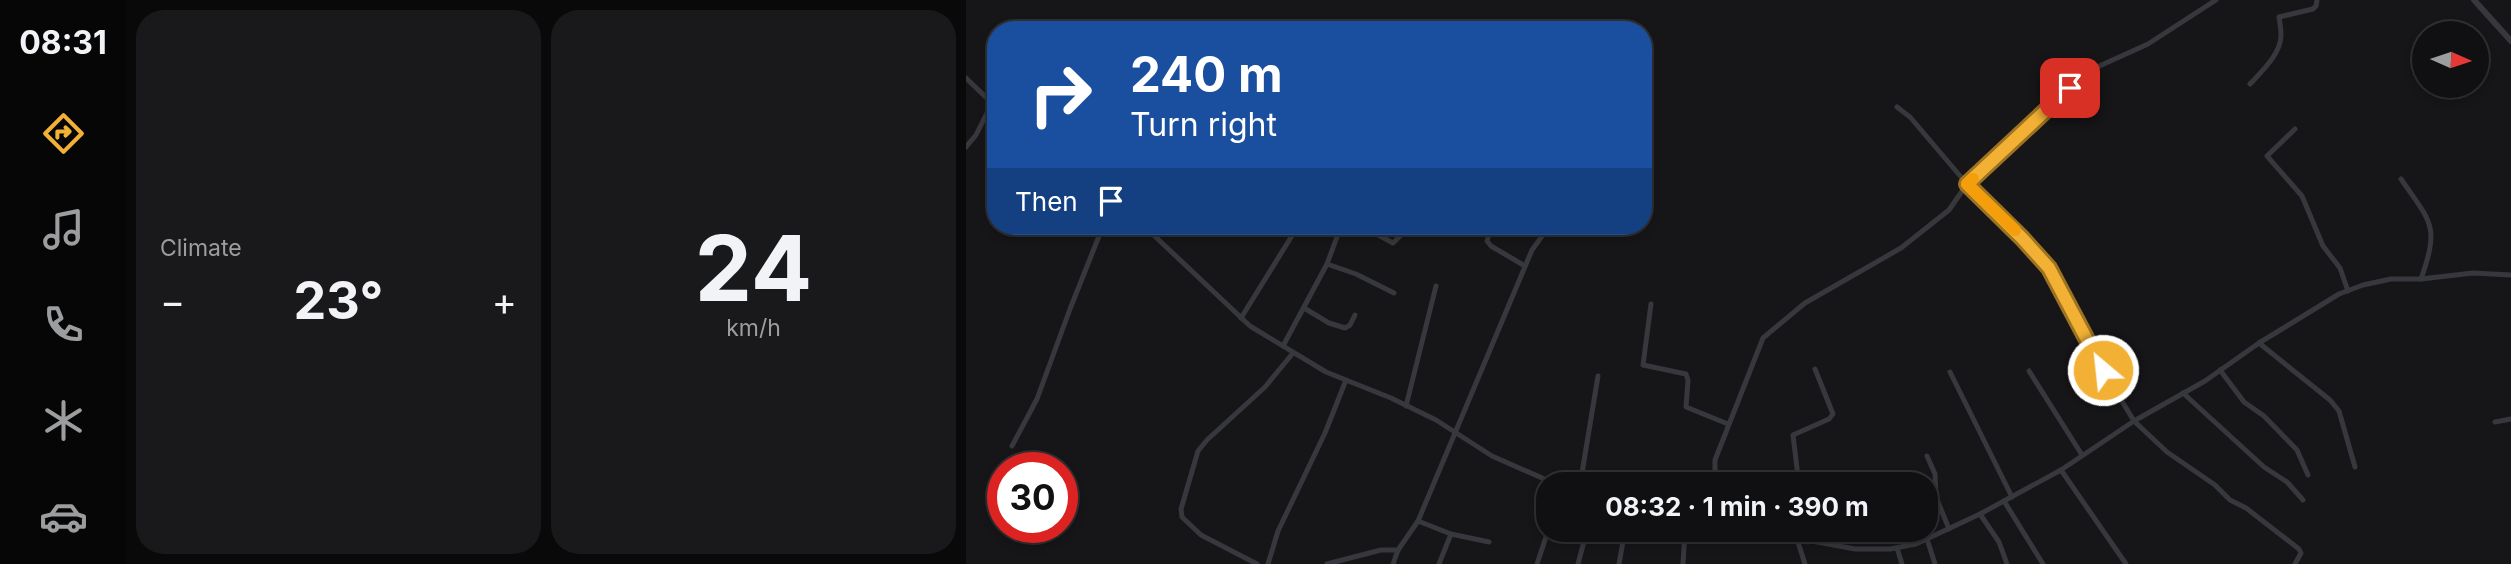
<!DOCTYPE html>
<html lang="en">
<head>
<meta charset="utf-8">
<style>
  body { margin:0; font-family:Inter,sans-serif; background:#19191b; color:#f1f3f6; height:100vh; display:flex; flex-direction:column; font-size:26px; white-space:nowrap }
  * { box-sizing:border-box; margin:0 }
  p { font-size:23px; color:#9c9d9f }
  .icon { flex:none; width:38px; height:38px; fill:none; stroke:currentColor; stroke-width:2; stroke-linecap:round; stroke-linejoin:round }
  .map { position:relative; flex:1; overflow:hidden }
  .sheet { display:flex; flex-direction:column; gap:10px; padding:10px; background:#09090a; width:840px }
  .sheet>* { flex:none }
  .banner { position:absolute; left:21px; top:21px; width:665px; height:214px; border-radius:28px; box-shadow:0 4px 10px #0003,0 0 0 2px #303032; background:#1a4fa0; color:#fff; overflow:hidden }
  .needle { width:46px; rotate:93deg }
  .buttons { position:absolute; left:1446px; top:21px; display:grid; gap:14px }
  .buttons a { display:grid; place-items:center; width:77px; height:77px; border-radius:50%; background:#101012; box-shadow:0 4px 10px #0003,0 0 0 2px #303032; font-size:35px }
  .speed { position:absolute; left:21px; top:452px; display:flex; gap:14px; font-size:35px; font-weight:700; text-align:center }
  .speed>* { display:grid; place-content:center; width:91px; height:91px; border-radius:50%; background:#101012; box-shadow:0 4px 10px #0003,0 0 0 2px #303032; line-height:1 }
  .speed .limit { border:10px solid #d22; background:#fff; color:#111 }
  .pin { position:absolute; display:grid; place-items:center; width:60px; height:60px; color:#fff; margin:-30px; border-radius:14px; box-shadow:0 4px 10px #0006 }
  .me { position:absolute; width:77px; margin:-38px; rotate:332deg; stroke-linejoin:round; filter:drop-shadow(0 0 5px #0008) }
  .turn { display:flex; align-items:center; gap:24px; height:147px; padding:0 28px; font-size:32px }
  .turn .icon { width:91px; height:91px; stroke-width:2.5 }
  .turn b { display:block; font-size:49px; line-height:60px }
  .then { display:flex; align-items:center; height:66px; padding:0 28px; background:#0003; gap:14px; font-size:26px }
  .big { font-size:52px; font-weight:700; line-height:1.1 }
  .sheet .widget { flex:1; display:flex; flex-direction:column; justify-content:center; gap:10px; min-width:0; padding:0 24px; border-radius:28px; background:#19191b }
  .sheet .dial { align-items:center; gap:0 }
  .dial b { font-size:91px; line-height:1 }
  .heat { display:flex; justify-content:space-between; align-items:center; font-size:38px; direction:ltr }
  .sheet .tiles { flex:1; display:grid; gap:10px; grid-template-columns:repeat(2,1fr) }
  .trip { position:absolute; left:570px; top:472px; width:402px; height:70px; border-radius:28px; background:#101012; box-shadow:0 4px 10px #0003,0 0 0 2px #303032; font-weight:700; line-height:70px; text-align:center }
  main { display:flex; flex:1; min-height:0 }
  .tabs { display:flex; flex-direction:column; width:126px; justify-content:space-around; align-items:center; background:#060607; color:#9c9d9f }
  .tabs .icon { width:49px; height:49px }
  .tabs .current { color:#f2b134 }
  .tabs b { font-size:32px; color:#f1f3f6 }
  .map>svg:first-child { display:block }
</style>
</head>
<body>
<main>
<nav class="tabs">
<b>08:31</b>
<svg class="icon current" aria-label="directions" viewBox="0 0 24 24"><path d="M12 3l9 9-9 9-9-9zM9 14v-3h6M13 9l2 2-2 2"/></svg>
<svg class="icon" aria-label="music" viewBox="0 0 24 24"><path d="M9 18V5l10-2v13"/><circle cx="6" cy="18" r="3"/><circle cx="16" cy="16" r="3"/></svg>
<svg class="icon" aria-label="phone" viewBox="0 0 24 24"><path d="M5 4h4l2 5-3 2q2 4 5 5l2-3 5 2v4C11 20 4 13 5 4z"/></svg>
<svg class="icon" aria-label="climate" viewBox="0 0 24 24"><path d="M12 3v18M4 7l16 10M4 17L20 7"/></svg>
<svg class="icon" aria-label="car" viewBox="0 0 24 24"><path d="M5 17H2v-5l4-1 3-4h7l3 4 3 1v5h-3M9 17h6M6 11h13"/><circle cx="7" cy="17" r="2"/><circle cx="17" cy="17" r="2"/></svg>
</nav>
<section class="sheet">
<div class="tiles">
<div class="widget"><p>Climate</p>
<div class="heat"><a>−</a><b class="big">23°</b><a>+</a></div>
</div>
<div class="widget dial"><b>24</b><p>km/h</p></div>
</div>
</section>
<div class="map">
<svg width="1545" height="564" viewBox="0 0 1545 564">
  <rect width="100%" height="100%" fill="#161618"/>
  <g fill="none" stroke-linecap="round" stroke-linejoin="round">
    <g stroke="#37383d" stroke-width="5">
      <path d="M0,78l30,29"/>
      <path d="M1284,84c12,-13 31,-30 31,-49 0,-6 -1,-12 -2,-18l34,-8 3,-3 1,-6"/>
      <path d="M931,107l13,10 57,67 55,54 27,30 12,18 42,84 31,51 33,31 48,33 15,15 16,8 53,41 2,4 -6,11"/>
      <path d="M1329,129l-28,27 35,40 21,50 17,22 8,23"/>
      <path d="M0,147l10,-12 16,-32"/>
      <path d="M1435,179c30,44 39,46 20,100"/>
      <path d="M178,226l106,100 76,46 65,26 45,22 56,36 66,29"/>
      <path d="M388,226l15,4 24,13 12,-12"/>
      <path d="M526,226l-5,15 4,5 34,20"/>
      <path d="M361,264l29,10 38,19"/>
      <path d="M685,304l-8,61 43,9 2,6 -2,27 42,17"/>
      <path d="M338,308l25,15 16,5 5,-3 5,-10"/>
      <path d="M275,318l57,-92"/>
      <path d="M1293,343l71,57 9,11 16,56"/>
      <path d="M317,346l44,-82 14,-38"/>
      <path d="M1254,370l24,32 20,14 33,34 11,25"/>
      <path d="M1063,371l53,84"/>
      <path d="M984,372l62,125"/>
      <path d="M1217,393l81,74 23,15 16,18"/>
      <path d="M440,406l30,-120"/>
      <path d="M1529,422l16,-3"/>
      <path d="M46,446l25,-47 33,-90 33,-83"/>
      <path d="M961,456l8,18 1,23 13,32"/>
      <path d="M1095,470l65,94"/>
      <path d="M614,485l18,-109"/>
      <path d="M749,485v-25l48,-122 42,-35 96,-55 48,-38 18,-26 54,-48 34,-35 40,-33 53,-24 68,-44"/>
      <path d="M833,485l-6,-50 36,-16 4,-5 -18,-45"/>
      <path d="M1038,501l39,63"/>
      <path d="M1014,514l19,28 8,22"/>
      <path d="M452,521l33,13 -12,30"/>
      <path d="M786,530l103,19h35l26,-5 64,-30 81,-44 73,-49 71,-40 54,-38 80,-49 24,-9 28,-6h30l52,-6 38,2"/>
      <path d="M840,530l2,12"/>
      <path d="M485,534l38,8"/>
      <path d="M831,539l8,25"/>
      <path d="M961,539l8,25"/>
      <path d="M931,548l5,16"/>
      <path d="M291,564l-56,-29 -19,-18 -1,-8 17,-58 9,-11 58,-53 28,-34"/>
      <path d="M302,564l10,-33 47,-98 21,-53"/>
      <path d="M361,564l54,-14h17"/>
      <path d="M427,564l5,-14 20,-29 114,-271 13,-18 9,-6"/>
      <path d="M571,564l12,-36"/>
      <path d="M612,564l9,-34"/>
      <path d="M653,564l6,-34"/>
      <path d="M717,564l2,-34"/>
    </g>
    <path stroke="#37383d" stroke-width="6" d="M1508,0l37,41"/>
  </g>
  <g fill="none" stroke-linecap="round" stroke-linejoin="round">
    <g stroke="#9d7322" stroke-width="18">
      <path id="route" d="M1104,88l-103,96 55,54 27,30 54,102"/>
    </g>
    <use href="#route" stroke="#f2b134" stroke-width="12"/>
    <path stroke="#f59e0b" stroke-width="12" d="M1007,179l-6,5 48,46"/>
  </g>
</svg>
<div class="buttons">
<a><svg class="needle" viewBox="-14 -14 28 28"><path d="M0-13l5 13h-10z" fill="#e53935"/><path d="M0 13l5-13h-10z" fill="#9c9d9f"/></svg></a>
</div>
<div class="speed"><div class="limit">30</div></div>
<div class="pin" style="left:1104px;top:88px;background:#d93025"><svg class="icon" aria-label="arrive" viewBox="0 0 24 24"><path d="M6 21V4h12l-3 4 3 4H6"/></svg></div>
<svg class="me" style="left:1137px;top:370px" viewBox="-20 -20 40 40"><circle r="17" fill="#f2b134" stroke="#fff" stroke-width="3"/><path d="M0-11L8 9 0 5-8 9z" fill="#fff"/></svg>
<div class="trip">08:32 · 1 min · 390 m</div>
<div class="banner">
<div class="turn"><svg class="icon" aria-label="right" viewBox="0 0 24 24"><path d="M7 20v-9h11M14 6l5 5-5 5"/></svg><div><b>240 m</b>Turn right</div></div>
<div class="then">Then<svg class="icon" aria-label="arrive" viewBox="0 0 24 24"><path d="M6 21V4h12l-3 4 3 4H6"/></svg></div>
</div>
</div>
</main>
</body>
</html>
